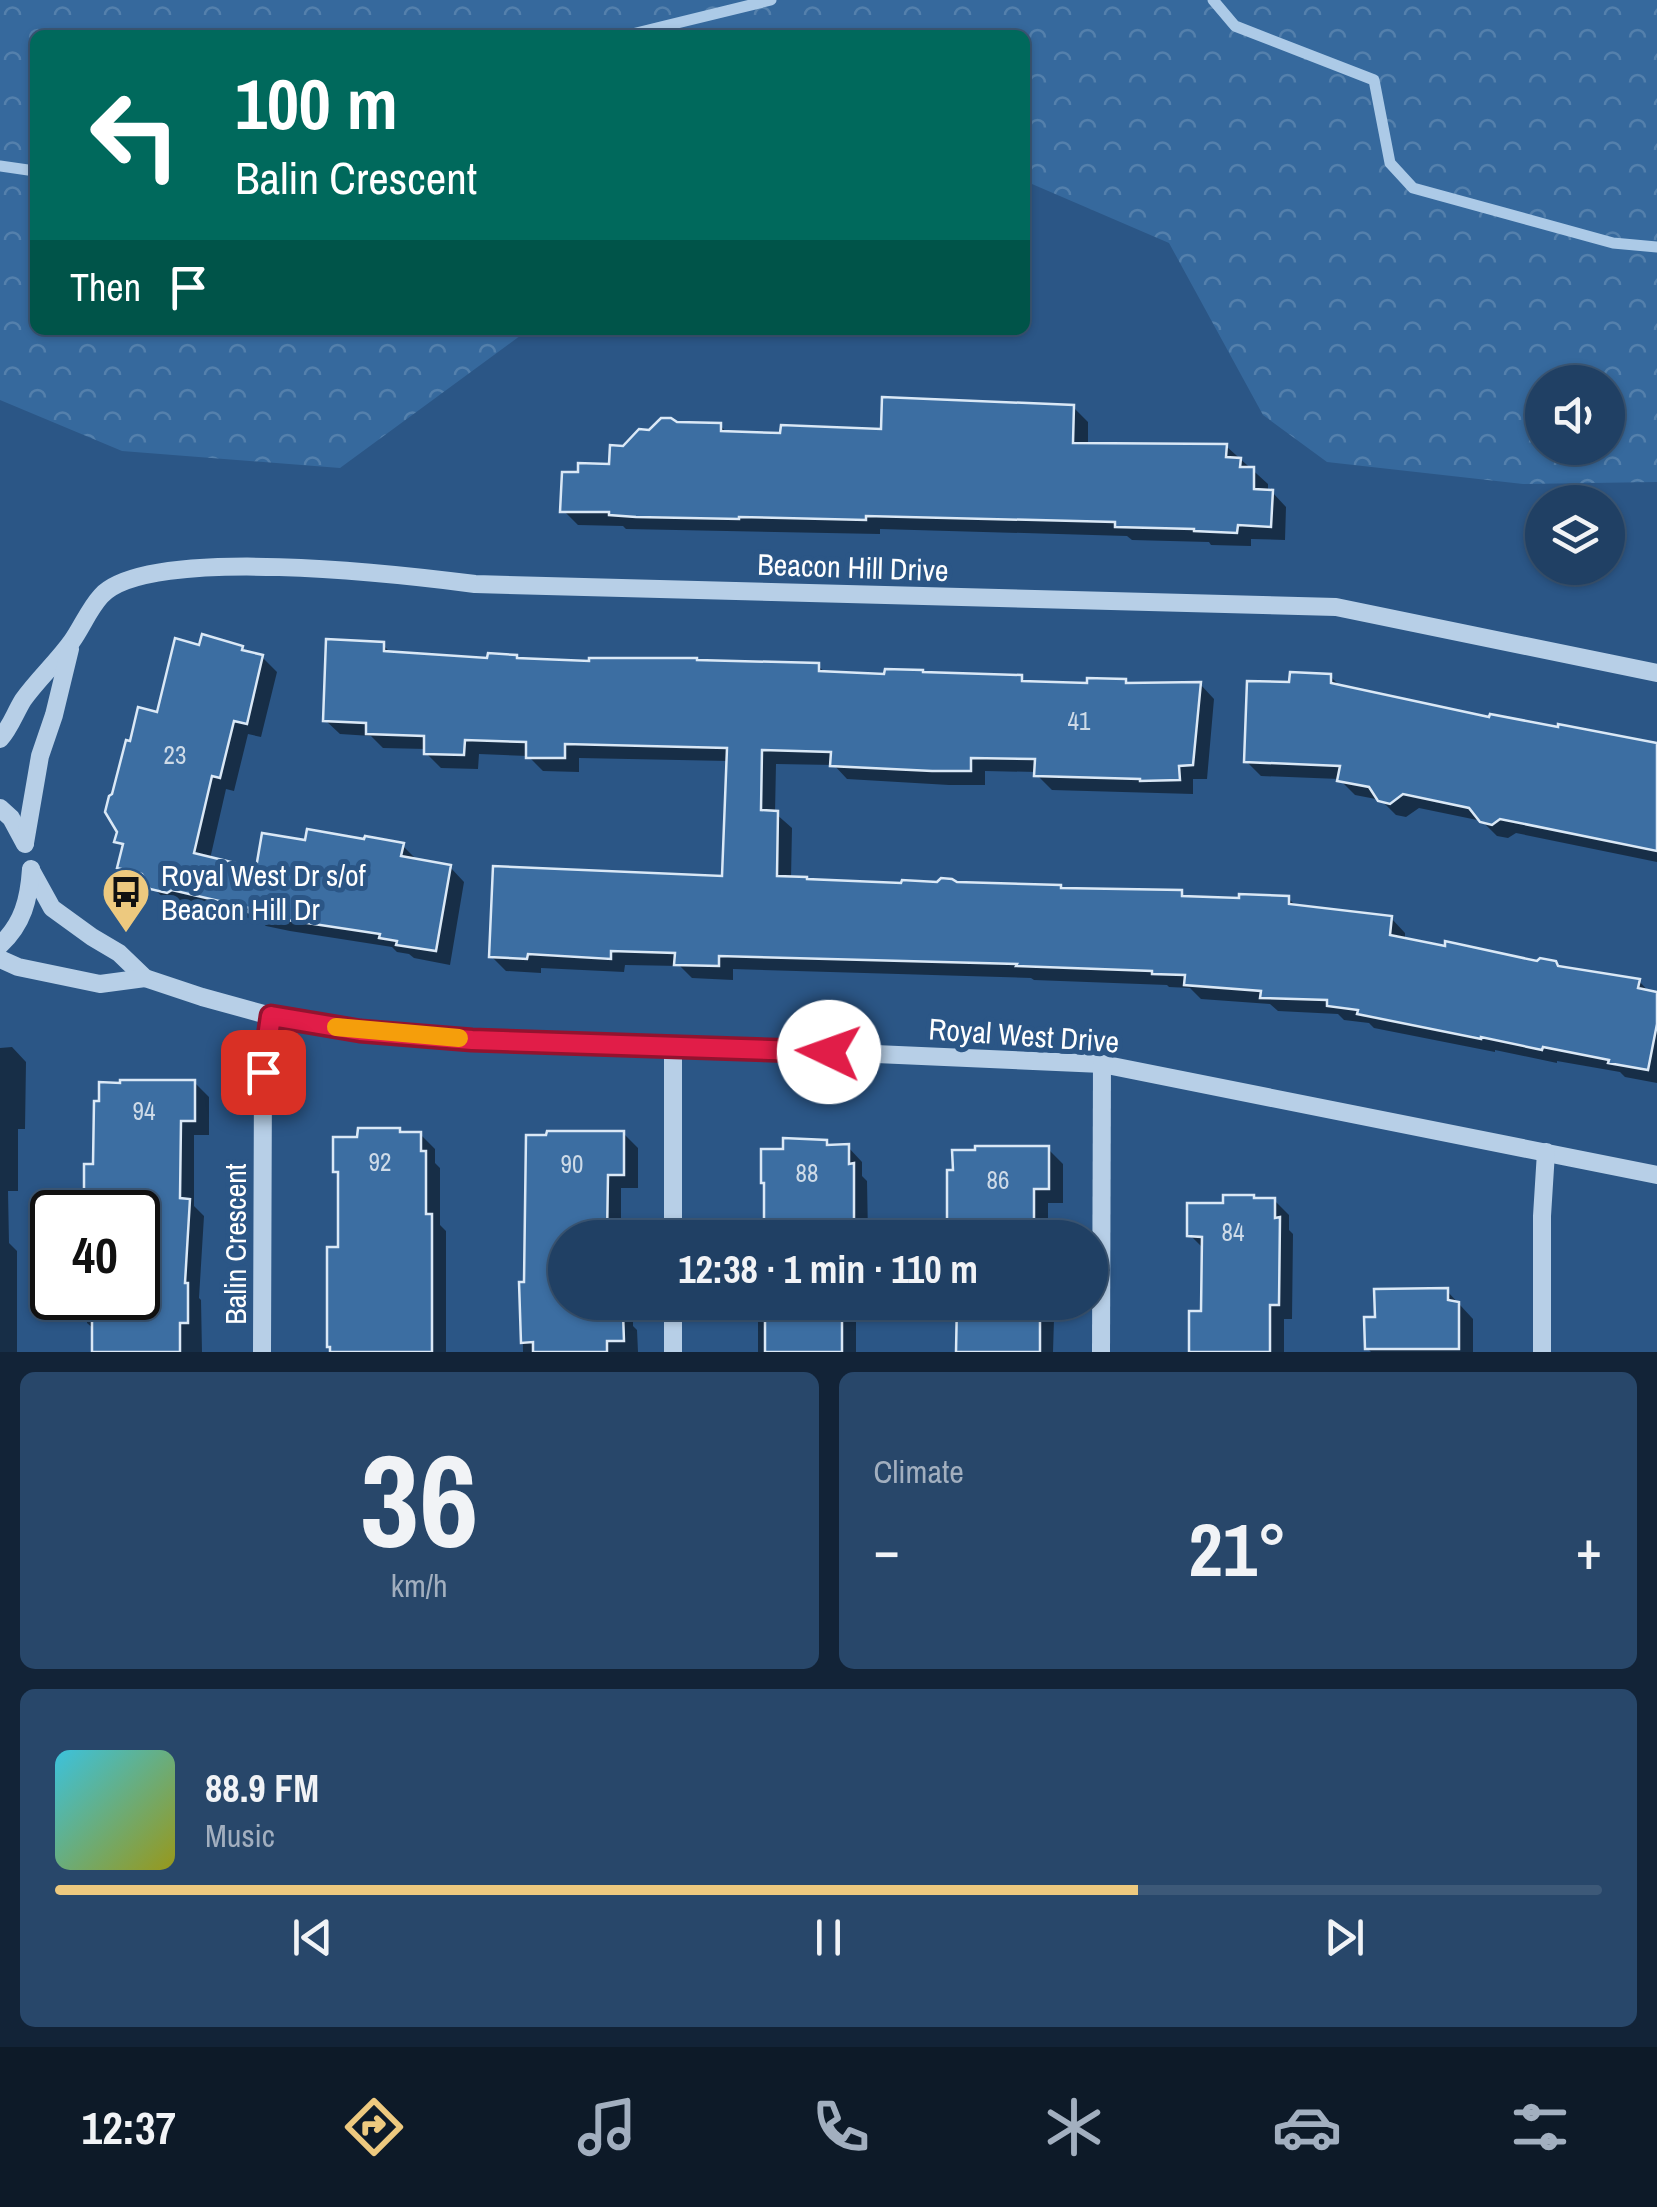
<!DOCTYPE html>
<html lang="en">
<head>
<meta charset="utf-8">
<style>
  body { margin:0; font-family:"Archivo Narrow",sans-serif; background:#28476a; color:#f1f3f6; height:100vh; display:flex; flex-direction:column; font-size:38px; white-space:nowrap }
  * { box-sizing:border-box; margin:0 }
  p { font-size:32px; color:#a2afbf }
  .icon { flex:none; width:55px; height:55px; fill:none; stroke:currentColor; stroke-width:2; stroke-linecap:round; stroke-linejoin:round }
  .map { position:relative; height:1352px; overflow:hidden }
  .side { display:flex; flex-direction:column; gap:20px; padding:20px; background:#122337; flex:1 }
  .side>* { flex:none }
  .hud { position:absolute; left:30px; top:30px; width:1000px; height:305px; border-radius:15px; box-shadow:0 2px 8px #0004,0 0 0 2px #3d5978; background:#00695c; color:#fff; overflow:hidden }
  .fabs { position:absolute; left:1525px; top:365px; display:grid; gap:20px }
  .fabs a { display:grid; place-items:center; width:100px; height:100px; border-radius:50%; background:#204064; box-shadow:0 2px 8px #0004,0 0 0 2px #3d5978; font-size:50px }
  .speed { position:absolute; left:30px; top:1190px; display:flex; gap:20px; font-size:50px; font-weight:700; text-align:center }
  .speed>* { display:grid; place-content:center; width:130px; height:130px; border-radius:50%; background:#204064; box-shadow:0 2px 8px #0004,0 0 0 2px #3d5978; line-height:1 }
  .speed .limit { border:5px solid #111; border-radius:15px; background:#fff; color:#111 }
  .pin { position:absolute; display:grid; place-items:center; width:85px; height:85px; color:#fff; margin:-42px; border-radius:20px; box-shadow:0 5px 15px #0006 }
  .me { position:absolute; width:110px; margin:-55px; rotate:273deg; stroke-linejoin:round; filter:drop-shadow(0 0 8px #0008) }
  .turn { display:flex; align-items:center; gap:35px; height:210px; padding:0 40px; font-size:45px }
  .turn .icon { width:130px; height:130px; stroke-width:2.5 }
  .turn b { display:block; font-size:70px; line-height:85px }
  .then { display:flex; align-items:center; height:95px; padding:0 40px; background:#0003; gap:20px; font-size:38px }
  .big { font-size:75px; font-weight:800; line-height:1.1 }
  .side .tile { flex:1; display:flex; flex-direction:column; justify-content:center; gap:15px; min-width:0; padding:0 35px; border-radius:15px; background:#28476a }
  .side .dial { align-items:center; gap:0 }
  .dial b { font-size:130px; line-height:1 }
  .song { display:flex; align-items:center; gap:30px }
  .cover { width:120px; height:120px; border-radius:15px; background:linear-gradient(135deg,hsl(190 70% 55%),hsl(60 70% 35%)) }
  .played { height:10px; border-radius:5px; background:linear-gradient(90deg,#edc97f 70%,#3d5978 70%) }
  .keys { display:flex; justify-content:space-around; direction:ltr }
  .heat { display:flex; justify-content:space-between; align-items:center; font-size:55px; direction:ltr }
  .side .tiles { flex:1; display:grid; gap:20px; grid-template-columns:1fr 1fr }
  .tile:last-child { grid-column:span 2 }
  .trip { position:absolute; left:548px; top:1220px; width:560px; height:100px; border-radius:50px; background:#204064; box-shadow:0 2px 8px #0004,0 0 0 2px #3d5978; font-weight:800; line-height:100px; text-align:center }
  .tab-bar { display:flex; height:160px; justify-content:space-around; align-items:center; background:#0d1a28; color:#a2afbf }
  .tab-bar .icon { width:70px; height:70px }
  .tab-bar .active { color:#edc97f }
  .tab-bar b { font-size:45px; color:#f1f3f6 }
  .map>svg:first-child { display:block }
</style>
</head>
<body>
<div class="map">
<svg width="1657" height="1352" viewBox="0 0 1657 1352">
  <defs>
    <pattern id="forest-crowns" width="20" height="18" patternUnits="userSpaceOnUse" patternTransform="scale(2.5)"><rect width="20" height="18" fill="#36699d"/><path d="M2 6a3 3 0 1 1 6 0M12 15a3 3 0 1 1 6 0" fill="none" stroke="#5480ac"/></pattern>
  </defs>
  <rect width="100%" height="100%" fill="#2b5686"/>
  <path fill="url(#forest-crowns)" fill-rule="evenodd" d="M0,0h1657v482l-134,2 -196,-22 -64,-47 -94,-172 -144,-62v-146h-990v295h493l-188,138 -218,-17 -122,-51zM1542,382h66v66h-66z"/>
  <g fill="#0007">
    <path d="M1073,407l15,15v23l138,1 42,38v8h4l14,15 -1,33 -34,-1v7l-40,-1 -2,-3 -77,-2 -5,-4 -247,-7v5l-254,-5 -3,-3 -45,-1 -15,-15 17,-36 32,-8 12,-18 53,-24 43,1 8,9 55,1 100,-4z"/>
    <path d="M382,644l10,10 98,6 26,-3 4,4 298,5 9,8 194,3 7,7 61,2 36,-4 4,4 71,-2 14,15 -7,80h-14v15l-141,-4 -15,-15v-3l-52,-1v14h-36l-102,-6 -13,-14 -58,-1 -1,49 17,15 -1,51 18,3 371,10 6,6h102l10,10 93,10 14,15v8l234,40 12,13 6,1v88l-32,-6 -5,-5 -63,-11v2l-62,-13v2l-121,-24 -5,-5 -25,-3 -6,-6 -60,-3 -8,-7 -69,-5 -11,-11 -21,-1 -2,-2 -133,-5 -3,-2 -298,-9v11l-41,-2 -12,-12 -55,-1 -1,7 -83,-4v5l-35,-2 -15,-15 233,-77 5,-118 -150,-3v14l-36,-1 -15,-15 -49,-2 -1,15 -37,-1 -15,-15v-4l-43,-1 -12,-12 -31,-2 -15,-14z"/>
    <path d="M201,648h41l6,6 14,3 15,15 -16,65 -13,-3 -14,57 -8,-2 -16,70 48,12 49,-28 95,2 15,15 33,7 14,15 -14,83 -36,-7 -5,-4 -12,-2 -5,-5 -102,-16 -24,-5 -6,-5 -72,-18 -6,4 -14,-4 -16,-17 -18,-4 -15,-15 5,-19 -7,-7 15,-97 27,-29z"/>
    <path d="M1330,676l12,12 149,32 166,28v114l-141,-29 -8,5 -11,-2 -15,-15 -63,-13 -13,9 -10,-2 -15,-15 -26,-5 -16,-16 -78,-3 -15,-15 46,-77z"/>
    <path d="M12,1047l14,15 -1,67h-7v62h-10l1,52 8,8v101h-17v-304z"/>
    <path d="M194,1082l15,15v38h-15v71l10,10 -5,82 2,2 1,52h-108l1,-22 -8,-7v-25h51v-86h-51v-46h9z"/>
    <path d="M399,1131l4,3h17l15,15v14l5,5v57l6,6v121h-114l9,-102 -1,-73 -5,-6 25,-32z"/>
    <path d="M623,1133l15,15v40h-17v50h-56v64h68v24l4,4 1,22h-115l-1,-67h4z"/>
    <path d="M826,1143l5,4h17l14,15v14l5,5 1,54 2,3h-104l19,-86z"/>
    <path d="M1048,1149l15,15v39h-15v35h-107v-5h8z"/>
    <path d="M1256,1200h18l15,15v15l4,4 -1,85h-8v33h-92l12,-39 1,-63 -15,-15 36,-30z"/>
    <path d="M1447,1291l26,28v33h-102l-4,-4 10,-28z"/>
    <path d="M758,1302h116v12h-18v38h-98z"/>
    <path d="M941,1302h117v17h-4l-1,33h-94v-33h-4z"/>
  </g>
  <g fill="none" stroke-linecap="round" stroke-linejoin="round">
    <g stroke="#accae7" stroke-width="11">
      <path d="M1213,0l22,26 139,54 16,83 23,25 200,55 44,4"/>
      <path d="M628,35l143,-35"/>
      <path d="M0,166l35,5"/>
    </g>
  </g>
  <g fill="#3c6ea2" stroke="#dae8f6" stroke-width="2.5">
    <path d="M882,397l192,8 -1,38 154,1 -1,13 15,1 -1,9h14v22l19,1 -2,37 -33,-2 -1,8 -43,-2v-2l-79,-2v-5l-249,-6v4l-127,-3v2l-103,-2 -27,-2v-3h-49l2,-40h16v-9l31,1 1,-19 13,1 16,-17 10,1 12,-12h10l6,4 44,1v8l59,2 1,-8 100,4z"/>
    <path d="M202,634l41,12 -1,4 21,5 -16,69 -13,-3 -14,57 -8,-2 -18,77 62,15 6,-35 43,7 2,-11 57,10 1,-3 39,7 -3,13 50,9 -15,86 -40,-6 1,-4 -18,-3 1,-4 -106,-16 -26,-6 1,-4 -77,-18 -5,3 -17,-4 -8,-15 -25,-6 6,-24 -9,-2 3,-10 -12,-20 4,-16 3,-2 14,-54 4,1 8,-34 19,5 18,-74 24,7z"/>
    <path d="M326,639l58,3v9l103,7 1,-5 29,2v3l72,3v-3h108v2l122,3v8l65,3 1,-5 38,1v2l99,3v6l65,2v-5l39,1v4l75,-1 -8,83 -14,1 1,14 -40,1v-2l-106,-3 1,-17 -64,-1v13h-39l-102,-5 1,-14 -69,-2 -1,60 17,1 -1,65 30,1v2l94,4 1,-3 35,2 4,-4 11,1 5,3 104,3v3l121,2v6l57,2v-4l50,2v8l103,12 -2,19 55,11v-5l92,20 3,-3 16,3 2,5 82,13 -2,9 19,4v32l-9,46 -40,-7 1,-3 -66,-13 -1,3 -61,-13v2l-124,-25 1,-4 -31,-4v-6l-67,-2 1,-7 -77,-6 1,-10 -33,-1v-3l-136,-5 1,-2 -298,-8v10l-45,-1 1,-12 -64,-2v8l-83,-5 -1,5 -38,-2 4,-91 229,10 5,-128 -162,-4v14h-39v-16l-61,-2 -1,15 -40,-1v-18l-58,-2v-11l-43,-2z"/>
    <path d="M1290,672l41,2v9l158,34 1,-3 68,13v-3l99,19v108l-157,-32 -8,6 -12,-3 -11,-14 -66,-14 -13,10 -12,-3 -9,-14 -32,-6 3,-15 -96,-4 3,-81 42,1z"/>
    <path d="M120,1080h75v41h-14l-1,77 10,1 -5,84h3v40h-8v29h-88v-54h46v-86h-54v-48h9l1,-63h5v-19l21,1z"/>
    <path d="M358,1128h42v4h21v19h5v63h6v138h-102v-5h-3v-100h11v-75h-5v-35h24z"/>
    <path d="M547,1131h77v44h-16l-1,63h-42v64h43v11h15l1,28h-17v11h-74v-10l-12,1 -2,-61h5l2,-147h20z"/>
    <path d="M783,1138l44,2v5l22,-1v20l5,-1v75h-90v-55h-3v-34h22z"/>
    <path d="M975,1146h74v43h-15v49h-87v-68h6l-1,-20h23z"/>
    <path d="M1223,1195h31v3h21v20l5,-1 -1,88h-9v47h-81v-41h12l1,-74 -15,-1v-33h36z"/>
    <path d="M1448,1288v12l11,2v47h-94l-1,-32h11l-1,-28z"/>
    <path d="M957,1302h83v50h-84z"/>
    <rect x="765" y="1309" width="77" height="43"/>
  </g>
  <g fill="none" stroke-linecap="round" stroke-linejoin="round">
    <g stroke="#b7cfe7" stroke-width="18">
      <path d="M0,739c10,-11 15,-26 23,-39 15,-21 34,-38 49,-59 10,-14 17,-32 29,-45 47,-52 304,-21 374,-12l861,23 321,66"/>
      <path d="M0,808l11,10 14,26"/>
      <path d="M25,843l15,-87 14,-41 16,-66"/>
      <path d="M31,870l21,38 40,29 27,16 26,25 57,19 69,19 88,15 113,8 201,6 429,19 555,111"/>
      <path d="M0,945c23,-21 29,-46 31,-76"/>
      <path d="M0,959l18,8 82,17 45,-6"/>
      <path d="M673,1045v193"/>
      <path d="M262,1352l1,-280 8,-56"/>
      <path d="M673,1352v-50"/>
      <path d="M1101,1352l1,-288"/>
      <path d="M1542,1352v-136l4,-64"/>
    </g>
  </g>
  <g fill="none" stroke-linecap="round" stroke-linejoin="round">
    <g stroke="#92132f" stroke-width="25">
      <path id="route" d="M263,1072l8,-56 89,15 112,9 357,12"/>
    </g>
    <use href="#route" stroke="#e11d48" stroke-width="18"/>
    <path stroke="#f59e0b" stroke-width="18" d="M336,1027l123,11"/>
  </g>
  <defs>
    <g id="bus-pin" transform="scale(2.5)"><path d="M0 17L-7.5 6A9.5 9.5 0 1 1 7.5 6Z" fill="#edc97f" stroke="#2b5686"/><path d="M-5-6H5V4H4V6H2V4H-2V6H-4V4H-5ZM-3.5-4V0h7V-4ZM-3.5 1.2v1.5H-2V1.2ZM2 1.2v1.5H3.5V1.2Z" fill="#111"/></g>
  </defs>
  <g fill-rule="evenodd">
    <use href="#bus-pin" x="126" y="892"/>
  </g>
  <g text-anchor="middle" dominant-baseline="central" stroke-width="10" stroke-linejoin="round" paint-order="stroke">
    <g font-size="25" fill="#cedbe8">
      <text x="1079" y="721">41</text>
      <text x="175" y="755">23</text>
      <text x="144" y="1111">94</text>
      <text x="380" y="1162">92</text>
      <text x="572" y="1164">90</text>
      <text x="807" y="1173">88</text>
      <text x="998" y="1180">86</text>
      <text x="1233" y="1232">84</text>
    </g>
    <g font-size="30" fill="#fff" stroke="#2b5686">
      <text transform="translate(853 567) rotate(2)">Beacon Hill Drive</text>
      <text transform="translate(1024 1035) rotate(4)">Royal West Drive</text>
      <text transform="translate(235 1244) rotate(-90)">Balin Crescent</text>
    </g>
    <g font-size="30" fill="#fff" stroke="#2b5686" text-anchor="start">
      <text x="161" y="875">Royal West Dr s/of<tspan x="161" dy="34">Beacon Hill Dr</tspan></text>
    </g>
  </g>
</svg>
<div class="fabs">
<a><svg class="icon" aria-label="sound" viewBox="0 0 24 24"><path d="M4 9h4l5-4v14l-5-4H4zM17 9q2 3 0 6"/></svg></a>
<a><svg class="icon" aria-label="layers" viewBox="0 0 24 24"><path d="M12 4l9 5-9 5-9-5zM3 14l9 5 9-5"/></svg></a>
</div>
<div class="speed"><div class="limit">40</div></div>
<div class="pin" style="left:263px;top:1072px;background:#d93025"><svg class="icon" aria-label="arrive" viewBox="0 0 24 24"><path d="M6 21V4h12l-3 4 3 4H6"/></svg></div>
<svg class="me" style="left:829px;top:1052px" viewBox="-20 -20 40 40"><circle r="19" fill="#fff"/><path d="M0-13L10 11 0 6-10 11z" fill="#e11d48"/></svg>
<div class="trip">12:38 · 1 min · 110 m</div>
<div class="hud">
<div class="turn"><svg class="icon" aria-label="left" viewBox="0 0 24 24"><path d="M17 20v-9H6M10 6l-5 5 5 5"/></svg><div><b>100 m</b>Balin Crescent</div></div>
<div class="then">Then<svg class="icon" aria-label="arrive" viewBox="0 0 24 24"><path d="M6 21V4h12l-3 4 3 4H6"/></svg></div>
</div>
</div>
<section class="side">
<div class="tiles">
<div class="tile dial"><b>36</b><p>km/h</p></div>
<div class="tile"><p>Climate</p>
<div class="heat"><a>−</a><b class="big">21°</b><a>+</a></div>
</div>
<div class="tile">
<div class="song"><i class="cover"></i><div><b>88.9 FM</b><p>Music</p></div></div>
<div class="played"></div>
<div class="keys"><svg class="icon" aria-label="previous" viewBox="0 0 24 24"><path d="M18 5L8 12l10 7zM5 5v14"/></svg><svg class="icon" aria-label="pause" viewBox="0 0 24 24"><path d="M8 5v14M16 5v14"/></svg><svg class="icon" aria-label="next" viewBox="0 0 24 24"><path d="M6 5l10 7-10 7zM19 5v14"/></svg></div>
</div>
</div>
</section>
<nav class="tab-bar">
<b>12:37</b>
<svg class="icon active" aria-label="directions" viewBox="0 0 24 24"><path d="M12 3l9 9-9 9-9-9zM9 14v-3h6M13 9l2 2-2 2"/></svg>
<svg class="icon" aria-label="music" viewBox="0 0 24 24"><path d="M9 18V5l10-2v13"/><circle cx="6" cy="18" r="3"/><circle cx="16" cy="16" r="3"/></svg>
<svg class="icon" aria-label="phone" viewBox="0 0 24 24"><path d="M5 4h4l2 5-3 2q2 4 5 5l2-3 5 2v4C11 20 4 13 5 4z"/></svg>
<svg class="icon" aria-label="climate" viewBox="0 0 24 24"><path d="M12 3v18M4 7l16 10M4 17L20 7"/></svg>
<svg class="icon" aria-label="car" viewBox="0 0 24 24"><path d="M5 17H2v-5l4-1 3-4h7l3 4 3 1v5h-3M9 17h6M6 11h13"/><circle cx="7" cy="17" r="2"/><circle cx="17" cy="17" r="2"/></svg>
<svg class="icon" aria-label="filters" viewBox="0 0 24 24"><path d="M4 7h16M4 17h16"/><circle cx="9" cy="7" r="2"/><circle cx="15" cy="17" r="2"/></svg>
</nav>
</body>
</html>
